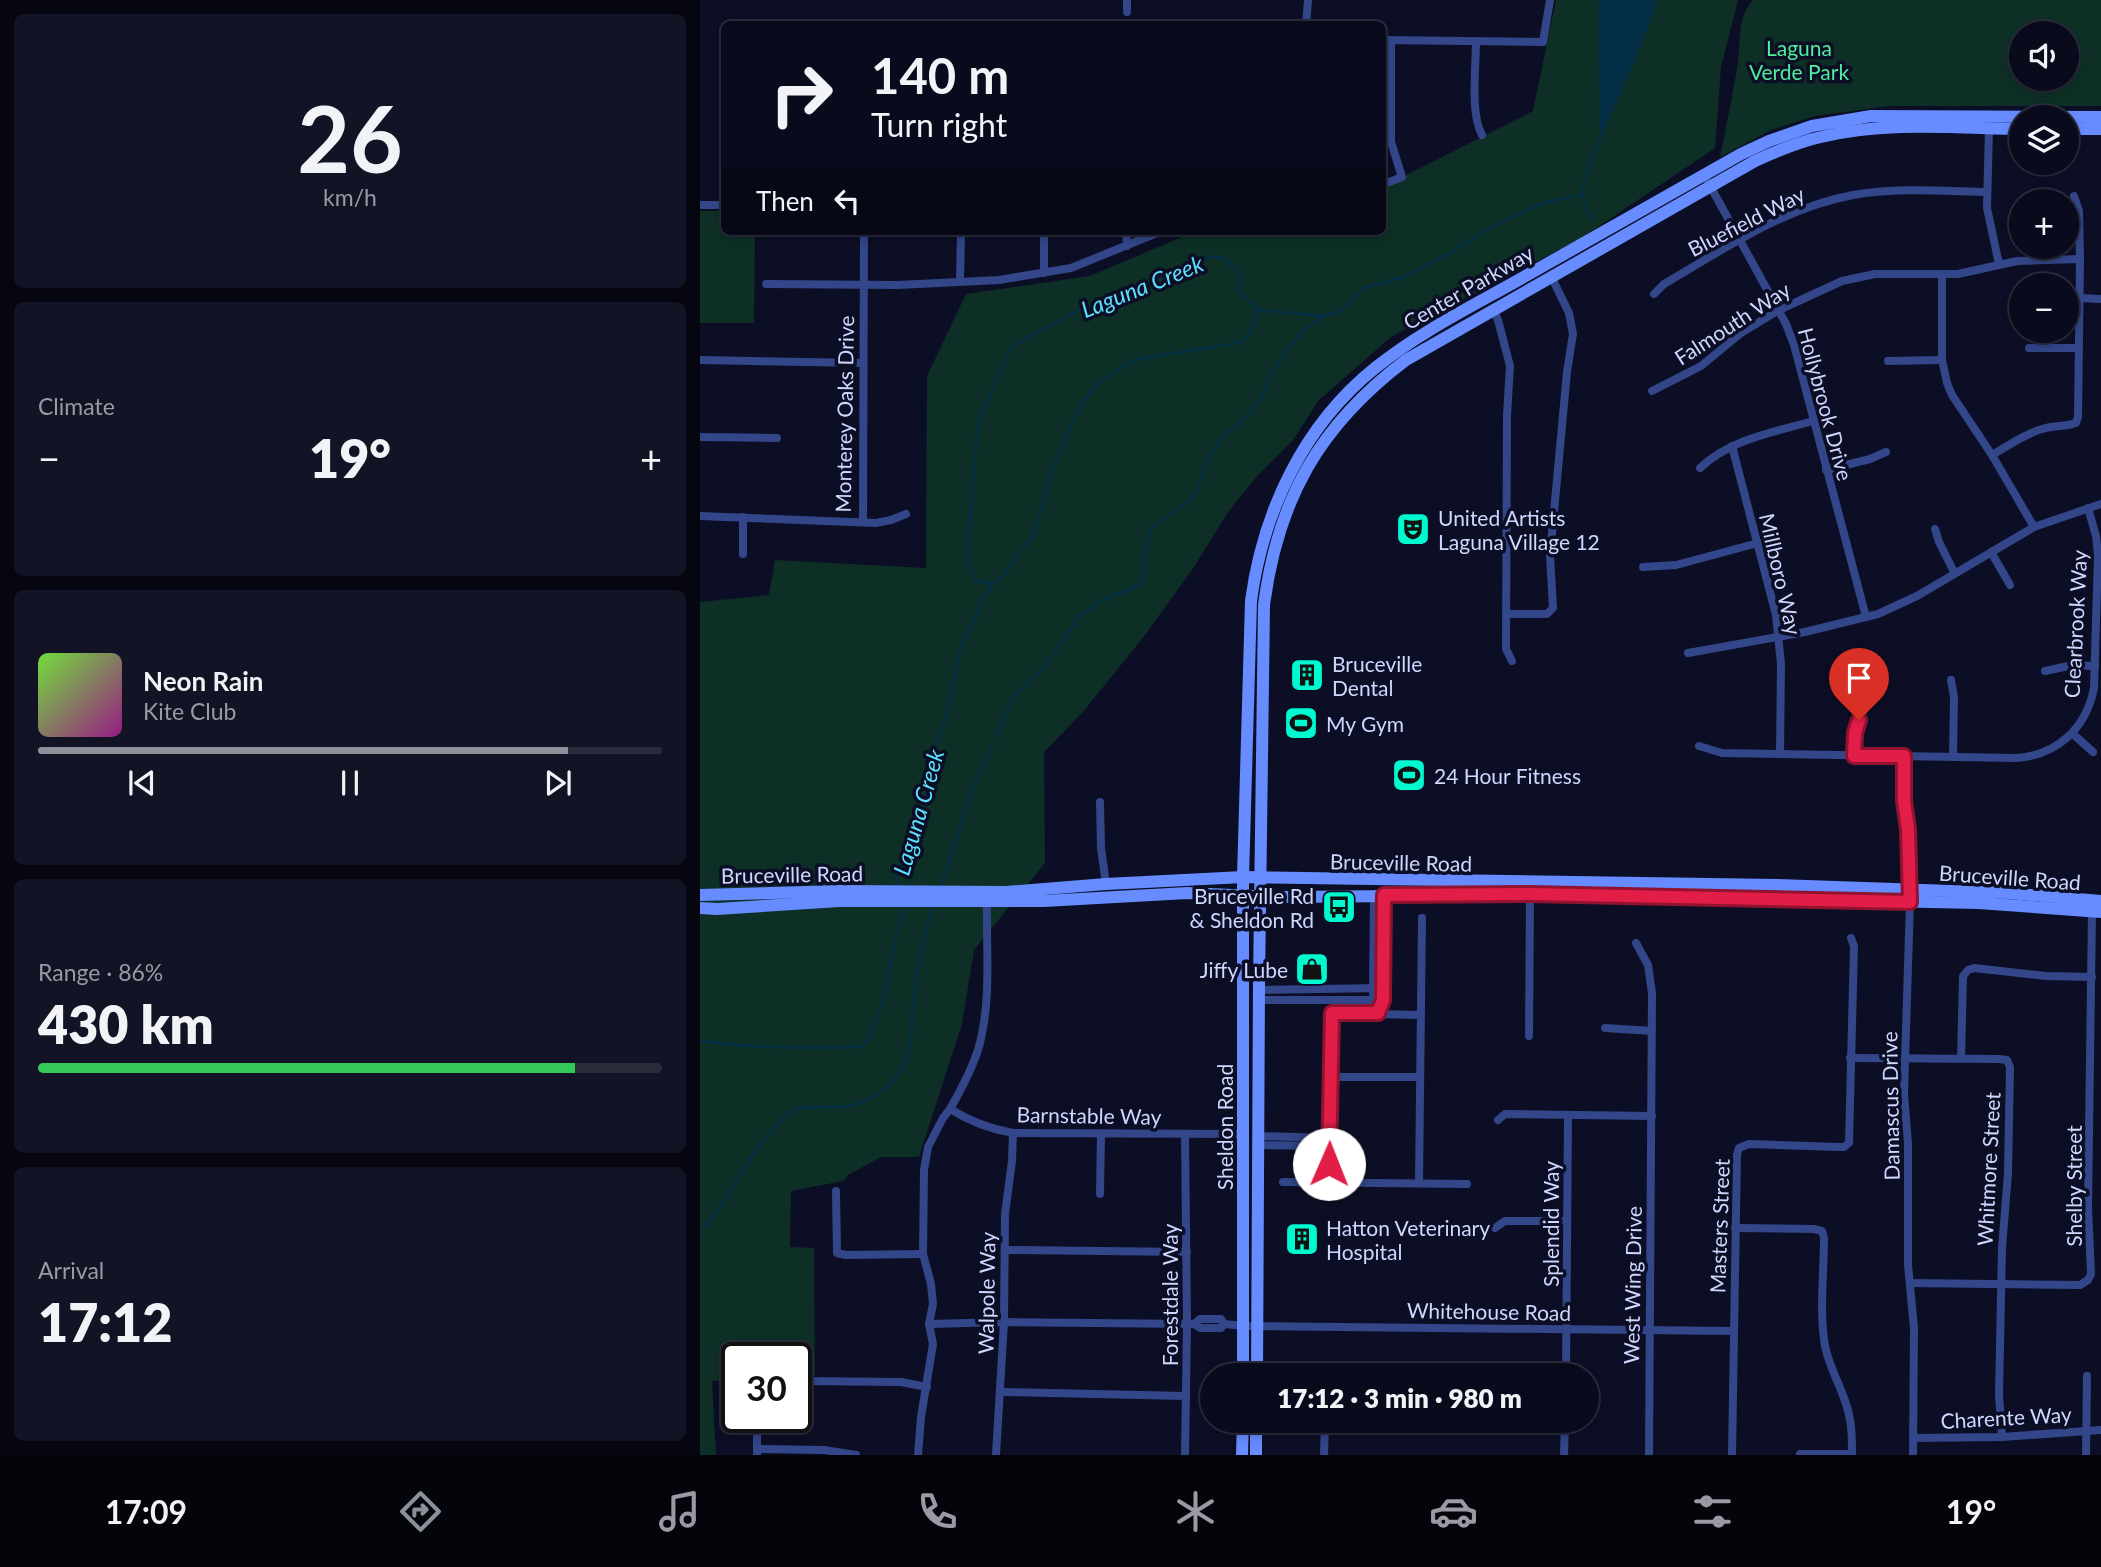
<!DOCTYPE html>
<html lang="en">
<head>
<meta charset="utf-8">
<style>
  body { margin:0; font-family:Lato,sans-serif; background:#121325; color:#f1f3f6; height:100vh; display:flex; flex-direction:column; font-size:26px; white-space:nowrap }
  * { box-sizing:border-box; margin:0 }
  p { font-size:23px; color:#999aa3 }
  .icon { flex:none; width:38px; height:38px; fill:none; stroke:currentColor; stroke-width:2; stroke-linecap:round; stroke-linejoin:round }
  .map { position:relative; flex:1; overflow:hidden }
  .panel { display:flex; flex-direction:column; gap:14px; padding:14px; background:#05060f; width:700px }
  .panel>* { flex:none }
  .hud { position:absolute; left:21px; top:21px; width:665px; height:214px; border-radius:10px; box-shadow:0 4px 10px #0003,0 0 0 2px #292b3b; background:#090a1c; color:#f1f3f6; overflow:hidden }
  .buttons { position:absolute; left:1309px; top:21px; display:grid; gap:14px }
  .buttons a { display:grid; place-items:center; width:70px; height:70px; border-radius:50%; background:#090a1c; box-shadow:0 4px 10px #0003,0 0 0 2px #292b3b; font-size:35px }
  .speed { position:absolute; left:21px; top:1342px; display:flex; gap:14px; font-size:35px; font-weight:700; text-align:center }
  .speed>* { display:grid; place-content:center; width:91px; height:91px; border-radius:50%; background:#090a1c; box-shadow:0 4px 10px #0003,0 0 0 2px #292b3b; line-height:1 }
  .speed .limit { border:4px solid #111; border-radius:10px; background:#fff; color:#111 }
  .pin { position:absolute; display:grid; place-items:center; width:60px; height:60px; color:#fff; margin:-72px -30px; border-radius:50% 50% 50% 0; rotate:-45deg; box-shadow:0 0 7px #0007 }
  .pin .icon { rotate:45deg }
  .me { position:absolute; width:77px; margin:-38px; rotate:1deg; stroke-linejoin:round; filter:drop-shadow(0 0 5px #0008) }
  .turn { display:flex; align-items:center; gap:24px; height:147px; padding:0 35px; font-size:32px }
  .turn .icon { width:91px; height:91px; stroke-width:2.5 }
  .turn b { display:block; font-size:49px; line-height:60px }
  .then { display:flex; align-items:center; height:66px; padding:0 35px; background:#0003; gap:14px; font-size:26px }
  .big { font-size:52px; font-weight:800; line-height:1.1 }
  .panel .tile { flex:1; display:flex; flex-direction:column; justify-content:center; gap:10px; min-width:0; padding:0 24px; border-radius:10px; background:#121325 }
  .panel .dial { align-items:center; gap:0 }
  .dial b { font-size:91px; line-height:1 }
  .song { display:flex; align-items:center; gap:21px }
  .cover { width:84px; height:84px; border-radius:10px; background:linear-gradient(135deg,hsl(100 70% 55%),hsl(310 70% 35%)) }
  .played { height:7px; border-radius:4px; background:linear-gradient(90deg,#8c9099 85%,#292b3b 85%) }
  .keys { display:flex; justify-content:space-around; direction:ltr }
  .heat { display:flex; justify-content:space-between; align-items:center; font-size:38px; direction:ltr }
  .charge { height:10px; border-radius:5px; background:linear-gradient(90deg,#34c759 86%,#292b3b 0) }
  .trip { position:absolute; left:500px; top:1363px; width:399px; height:70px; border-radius:35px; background:#090a1c; box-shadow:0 4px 10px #0003,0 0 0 2px #292b3b; font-weight:800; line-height:70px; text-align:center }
  .dock { display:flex; height:112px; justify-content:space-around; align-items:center; background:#04040b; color:#999aa3 }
  .dock .icon { width:49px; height:49px }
  .dock .active { color:#8c9099 }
  .dock b { font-size:32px; color:#f1f3f6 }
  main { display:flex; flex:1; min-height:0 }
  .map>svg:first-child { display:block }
</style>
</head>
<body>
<main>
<section class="panel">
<div class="tile dial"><b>26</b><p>km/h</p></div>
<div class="tile"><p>Climate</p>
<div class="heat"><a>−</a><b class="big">19°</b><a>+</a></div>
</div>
<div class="tile">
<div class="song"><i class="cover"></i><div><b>Neon Rain</b><p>Kite Club</p></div></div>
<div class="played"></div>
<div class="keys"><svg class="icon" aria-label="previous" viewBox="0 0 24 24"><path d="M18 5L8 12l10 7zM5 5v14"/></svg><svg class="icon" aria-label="pause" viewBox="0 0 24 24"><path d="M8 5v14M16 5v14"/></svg><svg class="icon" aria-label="next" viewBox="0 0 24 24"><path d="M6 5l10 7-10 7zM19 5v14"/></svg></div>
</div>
<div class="tile"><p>Range · 86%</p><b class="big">430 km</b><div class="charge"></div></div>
<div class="tile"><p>Arrival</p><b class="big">17:12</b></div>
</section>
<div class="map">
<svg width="1401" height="1455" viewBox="0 0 1401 1455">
  <rect width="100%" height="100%" fill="#0c0e25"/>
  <g fill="#0e2f25" fill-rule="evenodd">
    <path d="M856,0h182l-17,67 -6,81 -135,91 -189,98 -72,63 -26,40 -35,35 -30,37 -34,55 -52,72 -60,74 -38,39 1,111 -71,87 -12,74 -43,133h-38l-33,18 -5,6 -52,10 -1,56 24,1 1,127h-19v-17h-59v22l-25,1 4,74h-16v-853l69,-7 6,-35 151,8 1,-192 39,-82 124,-18 106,-45h186l1,-44 150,-76z"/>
    <path d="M1053,0h348v106h-211l-75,10 -44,14 -51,27c6,-30 12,-59 17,-88 5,-25 -2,-49 16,-69zM1321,33h46v46h-46z"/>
    <path d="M0,211h24v20h31l-1,92h-54z"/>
  </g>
  <path fill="#042e45" d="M900,0h58l-20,53 -38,86 -2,-132z"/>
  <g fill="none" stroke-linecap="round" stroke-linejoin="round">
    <g stroke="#042e45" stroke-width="2.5">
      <path d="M894,220c-3,-5 -7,-10 -9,-16 -8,-21 9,-47 16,-67"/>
      <path d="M291,586l14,-12 13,-21 16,-18 18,-65 19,-45 11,-21 13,-17 12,-11 31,-17 100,-16c14,-8 17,-19 20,-33l65,6"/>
      <path d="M296,737l18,-41 31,-30 35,-50 21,-15 38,-16 5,-9 1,-25 6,-23 40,-28 7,-12 8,-26 16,-24 27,-24 13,-18 10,-23 14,-22 18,-21 20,-14 15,-4 25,-24 40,-11 49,-26 51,-31 43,-18 36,-8"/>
      <path d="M197,885l-1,-7 6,-28 20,-38 7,-45 18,-53 14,-68 15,-30 7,-19 7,-7 1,-4 -2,-3 -15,-3 -7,-22 11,-136 33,-75 60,-33 113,-45c9,-5 27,-16 38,-11 6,3 13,11 18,16l-1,17 19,19"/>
      <path d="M241,886l33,-101 19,-41"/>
      <path d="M0,1041c53,7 108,8 161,6 21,-17 30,-88 36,-116l6,-15 -2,-10"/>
      <path d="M0,1232c29,-31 45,-73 74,-104 6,-6 13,-14 20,-18 13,-5 29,-2 43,-3 27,0 57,-19 68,-44 8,-18 6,-39 8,-58 3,-33 9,-68 21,-99"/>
    </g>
    <g stroke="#324689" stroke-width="8">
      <path d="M427,12v-12"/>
      <path d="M606,24l2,-24"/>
      <path d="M682,40l161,2 7,-42"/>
      <path d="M776,41c0,26 -6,73 6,94"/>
      <path d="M1289,128l-2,80 12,56"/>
      <path d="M1008,182l78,142 8,21 72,272"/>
      <path d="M682,185l20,-8 -11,-35v-101"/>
      <path d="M0,205h24"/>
      <path d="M426,231l1,15"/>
      <path d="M344,273v-42"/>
      <path d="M1242,274v86l5,23 5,12 40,60 42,72"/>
      <path d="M260,281l1,-50"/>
      <path d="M66,284l132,1 101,-5 72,-12 91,-37"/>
      <path d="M954,294l10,-10c60,-35 119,-76 189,-89 43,-8 90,-4 134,-3"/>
      <path d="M1380,298l21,1"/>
      <path d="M793,309l5,11 12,46 -3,49 -1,234 6,12"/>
      <path d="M1329,348h49"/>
      <path d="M0,360l163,3"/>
      <path d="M1188,361l54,-1"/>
      <path d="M952,391l49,-25 40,-33 38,-23 63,-29 33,-7h83l59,-13 63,-2"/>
      <path d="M0,437l77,1"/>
      <path d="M1032,446l44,169 5,49 -1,90"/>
      <path d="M1292,455c16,-9 32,-21 50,-26 12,-4 23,-2 34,-6l2,-6 2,-158 -1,-48 -5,-15"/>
      <path d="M1000,468c31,-29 74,-36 113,-47"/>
      <path d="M1126,470l44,-11 16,-7"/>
      <path d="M0,516l176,7 15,-3 15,-6"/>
      <path d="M807,521h46"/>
      <path d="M163,522l1,-291"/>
      <path d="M1235,529l4,13 15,30"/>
      <path d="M1291,552l19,33"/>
      <path d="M43,554v-37"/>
      <path d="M943,567l33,-2 82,-22"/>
      <path d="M807,614h40l6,-6 -3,-53 17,-183 6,-38 -4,-21 -18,-37"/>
      <path d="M988,653l117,-21 73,-18 39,-18 117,-69 67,-23"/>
      <path d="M1345,671l28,-6 22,1"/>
      <path d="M1251,680l3,17 -1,60"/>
      <path d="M1373,734l20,18"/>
      <path d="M999,746l23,7 294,5c41,-3 70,-29 78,-70l4,-133 -2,-19 -8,-28"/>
      <path d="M1154,756l1,-23 9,-24"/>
      <path d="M1204,756v45l4,28 2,73 -6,192 4,49v122l6,63 -1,127"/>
      <path d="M400,802l1,46 5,36"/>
      <path d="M936,943l12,22 4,28 -3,462"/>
      <path d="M559,990l124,-2"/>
      <path d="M673,993l1,-98"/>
      <path d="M559,1000h124"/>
      <path d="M678,1013l5,-13 1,-105"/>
      <path d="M905,1028l47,3"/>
      <path d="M829,1036l1,-141"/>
      <path d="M1150,1058l149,1 8,1 3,7 -2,106 -6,75 -3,147 3,42"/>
      <path d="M1261,1059l2,-83 5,-6 6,-2 72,8 46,1"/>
      <path d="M631,1077h88"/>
      <path d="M250,1109c11,-19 21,-38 28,-59 14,-47 8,-100 9,-148"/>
      <path d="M798,1120l7,-6 147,2"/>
      <path d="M485,1135l2,189 -2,131"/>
      <path d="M558,1136l71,2"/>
      <path d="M557,1145l72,1"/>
      <path d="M583,1182l184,2"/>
      <path d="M628,1182l4,-169 88,2"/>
      <path d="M719,1183l3,-265"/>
      <path d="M136,1191l1,62 9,2 77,-1"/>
      <path d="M400,1194l1,-60"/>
      <path d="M795,1228l10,-7h62"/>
      <path d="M1035,1228l79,1 8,2 2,7c0,34 -5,74 1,108 4,21 16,40 22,61 5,16 5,32 5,48"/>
      <path d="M305,1250l182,2"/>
      <path d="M1210,1283l170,2 8,-5 3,-6 -3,-67 4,-295"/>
      <path d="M229,1324l75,-2 190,2 6,4h21l3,-4 -3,-5h-21l-6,5"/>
      <path d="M524,1324l20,2 490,5"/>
      <path d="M866,1376l2,-261"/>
      <path d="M96,1381l105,1 26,5"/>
      <path d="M301,1392l185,4"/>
      <path d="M57,1418v37"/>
      <path d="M1213,1438l89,-1 99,-7"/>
      <path d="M58,1449l66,1 32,5"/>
      <path d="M1100,1454h52"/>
      <path d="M218,1455l3,-38 12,-73 -4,-20 4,-20 -2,-20 -8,-30 1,-84 4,-23 15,-29 7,-9c21,13 39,20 63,24l230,1"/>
      <path d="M296,1455l8,-133 1,-108 7,-53 1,-28"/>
      <path d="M624,1455l1,-34"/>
      <path d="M864,1455l1,-34"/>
      <path d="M1032,1455l5,-301 2,-6 10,-4 90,3h5l5,-4 5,-197 -3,-8"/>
      <path d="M1386,1455l1,-79"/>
    </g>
    <g stroke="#668cff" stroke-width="12">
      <path d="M1367,129h34"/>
      <path d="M0,895l140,-4 166,1 100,-8 137,-7 534,8 232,8 92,8"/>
      <path d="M0,908l17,1 122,-8h205l143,-8 92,4 251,-2 115,3 131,1 203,4 122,9"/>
      <path d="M543,1376v-499l8,-276c12,-90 53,-176 124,-233 47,-38 102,-64 154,-94 71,-40 141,-80 212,-120l28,-13 43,-15 59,-10 230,1"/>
      <path d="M557,1376l2,-392 5,-379c14,-107 56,-180 142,-245l349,-199c22,-10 43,-19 66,-24 63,-16 136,-9 200,-8"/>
      <path d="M542,1455l1,-34"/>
      <path d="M556,1455v-34"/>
    </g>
  </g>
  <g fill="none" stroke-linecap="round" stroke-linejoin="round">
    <g stroke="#92132f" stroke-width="18">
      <path id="route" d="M629,1164l3,-151h46l5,-13 1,-105 146,-1 380,8 -2,-73 -4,-28v-45h-50l1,-23 4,-13"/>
    </g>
    <use href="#route" stroke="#e11d48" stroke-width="12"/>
  </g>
  <defs>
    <g id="theatre-square" transform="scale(1.75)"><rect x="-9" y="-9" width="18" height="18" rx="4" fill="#00facf" stroke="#0c0e25"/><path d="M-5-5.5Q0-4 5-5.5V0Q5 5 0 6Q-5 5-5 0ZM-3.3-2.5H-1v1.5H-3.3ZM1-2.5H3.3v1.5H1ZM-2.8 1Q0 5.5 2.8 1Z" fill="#111"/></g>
    <g id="building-square" transform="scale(1.75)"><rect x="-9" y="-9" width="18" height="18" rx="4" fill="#00facf" stroke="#0c0e25"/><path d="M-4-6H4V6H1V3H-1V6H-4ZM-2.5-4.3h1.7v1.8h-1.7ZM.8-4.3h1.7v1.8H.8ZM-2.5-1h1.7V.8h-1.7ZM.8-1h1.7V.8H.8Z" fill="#111"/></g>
    <g id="stadium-square" transform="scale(1.75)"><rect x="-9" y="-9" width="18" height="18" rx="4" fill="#00facf" stroke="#0c0e25"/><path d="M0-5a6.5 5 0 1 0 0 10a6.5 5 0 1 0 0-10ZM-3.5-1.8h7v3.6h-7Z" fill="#111"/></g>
    <g id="bus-square" transform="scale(1.75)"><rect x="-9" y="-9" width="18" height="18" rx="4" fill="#00facf" stroke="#0c0e25"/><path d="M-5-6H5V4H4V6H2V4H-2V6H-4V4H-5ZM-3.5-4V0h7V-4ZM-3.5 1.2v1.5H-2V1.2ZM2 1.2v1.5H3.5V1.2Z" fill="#111"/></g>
    <g id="shop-square" transform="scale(1.75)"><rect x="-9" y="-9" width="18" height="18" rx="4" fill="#00facf" stroke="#0c0e25"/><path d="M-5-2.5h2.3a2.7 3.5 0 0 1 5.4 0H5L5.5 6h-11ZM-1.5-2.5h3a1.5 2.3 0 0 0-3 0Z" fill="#111"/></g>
  </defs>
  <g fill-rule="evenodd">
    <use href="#theatre-square" x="713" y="529"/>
    <use href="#building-square" x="607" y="675"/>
    <use href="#stadium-square" x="601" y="723"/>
    <use href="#stadium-square" x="709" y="775"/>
    <use href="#bus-square" x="639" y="907"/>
    <use href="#shop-square" x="612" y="969"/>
    <use href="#building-square" x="602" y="1239"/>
  </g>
  <g text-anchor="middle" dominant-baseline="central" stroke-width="7" stroke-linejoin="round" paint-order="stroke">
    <g font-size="21" fill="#4fec9a" stroke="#0c0e25">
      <text x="1099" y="47">Laguna<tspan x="1099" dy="24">Verde Park</tspan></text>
    </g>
    <g font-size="21" fill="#cfd7ff" stroke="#0c0e25">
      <text transform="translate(1046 221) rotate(-27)">Bluefield Way</text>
      <text transform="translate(768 287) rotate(-30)">Center Parkway</text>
      <text transform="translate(1032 323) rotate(-33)">Falmouth Way</text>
      <text transform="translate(1126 404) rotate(75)">Hollybrook Drive</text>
      <text transform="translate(144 414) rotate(-89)">Monterey Oaks Drive</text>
      <text transform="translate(1081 574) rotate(77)">Millboro Way</text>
      <text transform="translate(1375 624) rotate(-87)">Clearbrook Way</text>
      <text transform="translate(701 862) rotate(1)">Bruceville Road</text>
      <text transform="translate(92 874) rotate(-1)">Bruceville Road</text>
      <text transform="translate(1310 877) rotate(4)">Bruceville Road</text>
      <text transform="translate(1190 1106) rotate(-91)">Damascus Drive</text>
      <text transform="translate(389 1115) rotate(1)">Barnstable Way</text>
      <text transform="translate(524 1127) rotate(-90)">Sheldon Road</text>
      <text transform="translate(1288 1169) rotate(-87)">Whitmore Street</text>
      <text transform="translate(1373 1186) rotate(-90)">Shelby Street</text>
      <text transform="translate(850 1224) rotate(-90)">Splendid Way</text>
      <text transform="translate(1019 1226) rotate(-88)">Masters Street</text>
      <text transform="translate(932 1285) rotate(-89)">West Wing Drive</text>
      <text transform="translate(286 1293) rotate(-89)">Walpole Way</text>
      <text transform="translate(469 1295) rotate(-90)">Forestdale Way</text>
      <text transform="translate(789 1311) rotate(1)">Whitehouse Road</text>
      <text transform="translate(1306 1417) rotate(-3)">Charente Way</text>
    </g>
    <g font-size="21" fill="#cfd7ff" stroke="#0c0e25" text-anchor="start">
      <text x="738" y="517">United Artists<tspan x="738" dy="24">Laguna Village 12</tspan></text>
      <text x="632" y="663">Bruceville<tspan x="632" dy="24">Dental</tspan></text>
      <text x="626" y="723">My Gym</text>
      <text x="734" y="775">24 Hour Fitness</text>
      <text x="614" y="895" text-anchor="end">Bruceville Rd<tspan x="614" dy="24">&amp; Sheldon Rd</tspan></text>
      <text x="588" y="969" text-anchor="end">Jiffy Lube</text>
      <text x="626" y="1227">Hatton Veterinary<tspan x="626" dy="24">Hospital</tspan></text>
    </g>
    <g font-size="23" font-style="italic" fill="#5de0ff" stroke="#0c0e25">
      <text transform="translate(442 286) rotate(-22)">Laguna Creek</text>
      <text transform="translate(218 812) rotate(-74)">Laguna Creek</text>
    </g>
  </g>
</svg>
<div class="buttons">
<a><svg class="icon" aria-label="sound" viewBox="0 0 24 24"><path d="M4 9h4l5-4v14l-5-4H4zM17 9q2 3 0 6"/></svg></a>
<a><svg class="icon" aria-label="layers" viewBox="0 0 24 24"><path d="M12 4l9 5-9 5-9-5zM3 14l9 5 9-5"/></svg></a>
<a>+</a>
<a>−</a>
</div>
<div class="speed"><div class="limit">30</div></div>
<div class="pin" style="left:1159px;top:720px;background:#d93025"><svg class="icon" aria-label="arrive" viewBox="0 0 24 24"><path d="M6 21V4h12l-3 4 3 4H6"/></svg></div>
<svg class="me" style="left:629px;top:1164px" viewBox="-20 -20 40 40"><circle r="19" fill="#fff"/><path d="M0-13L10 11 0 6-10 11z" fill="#e11d48"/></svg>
<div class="trip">17:12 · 3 min · 980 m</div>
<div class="hud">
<div class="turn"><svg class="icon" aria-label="right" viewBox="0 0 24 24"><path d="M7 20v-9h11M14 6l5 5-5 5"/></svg><div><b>140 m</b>Turn right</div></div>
<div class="then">Then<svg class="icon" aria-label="left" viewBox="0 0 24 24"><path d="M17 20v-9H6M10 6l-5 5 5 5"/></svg></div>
</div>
</div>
</main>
<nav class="dock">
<b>17:09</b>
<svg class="icon active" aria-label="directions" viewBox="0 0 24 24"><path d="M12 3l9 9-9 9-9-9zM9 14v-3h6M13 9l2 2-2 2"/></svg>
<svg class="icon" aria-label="music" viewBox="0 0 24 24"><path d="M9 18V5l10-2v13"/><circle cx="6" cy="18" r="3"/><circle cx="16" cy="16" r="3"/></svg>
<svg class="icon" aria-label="phone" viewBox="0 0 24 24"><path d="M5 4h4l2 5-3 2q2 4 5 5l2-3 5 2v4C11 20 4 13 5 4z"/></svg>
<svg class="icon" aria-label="climate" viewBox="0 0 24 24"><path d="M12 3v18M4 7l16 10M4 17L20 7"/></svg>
<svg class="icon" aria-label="car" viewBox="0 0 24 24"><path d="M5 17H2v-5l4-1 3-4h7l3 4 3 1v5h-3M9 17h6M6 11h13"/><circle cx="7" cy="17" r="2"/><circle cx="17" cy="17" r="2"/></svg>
<svg class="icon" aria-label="filters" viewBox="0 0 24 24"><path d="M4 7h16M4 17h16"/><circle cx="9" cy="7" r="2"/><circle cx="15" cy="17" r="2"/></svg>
<b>19°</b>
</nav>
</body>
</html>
